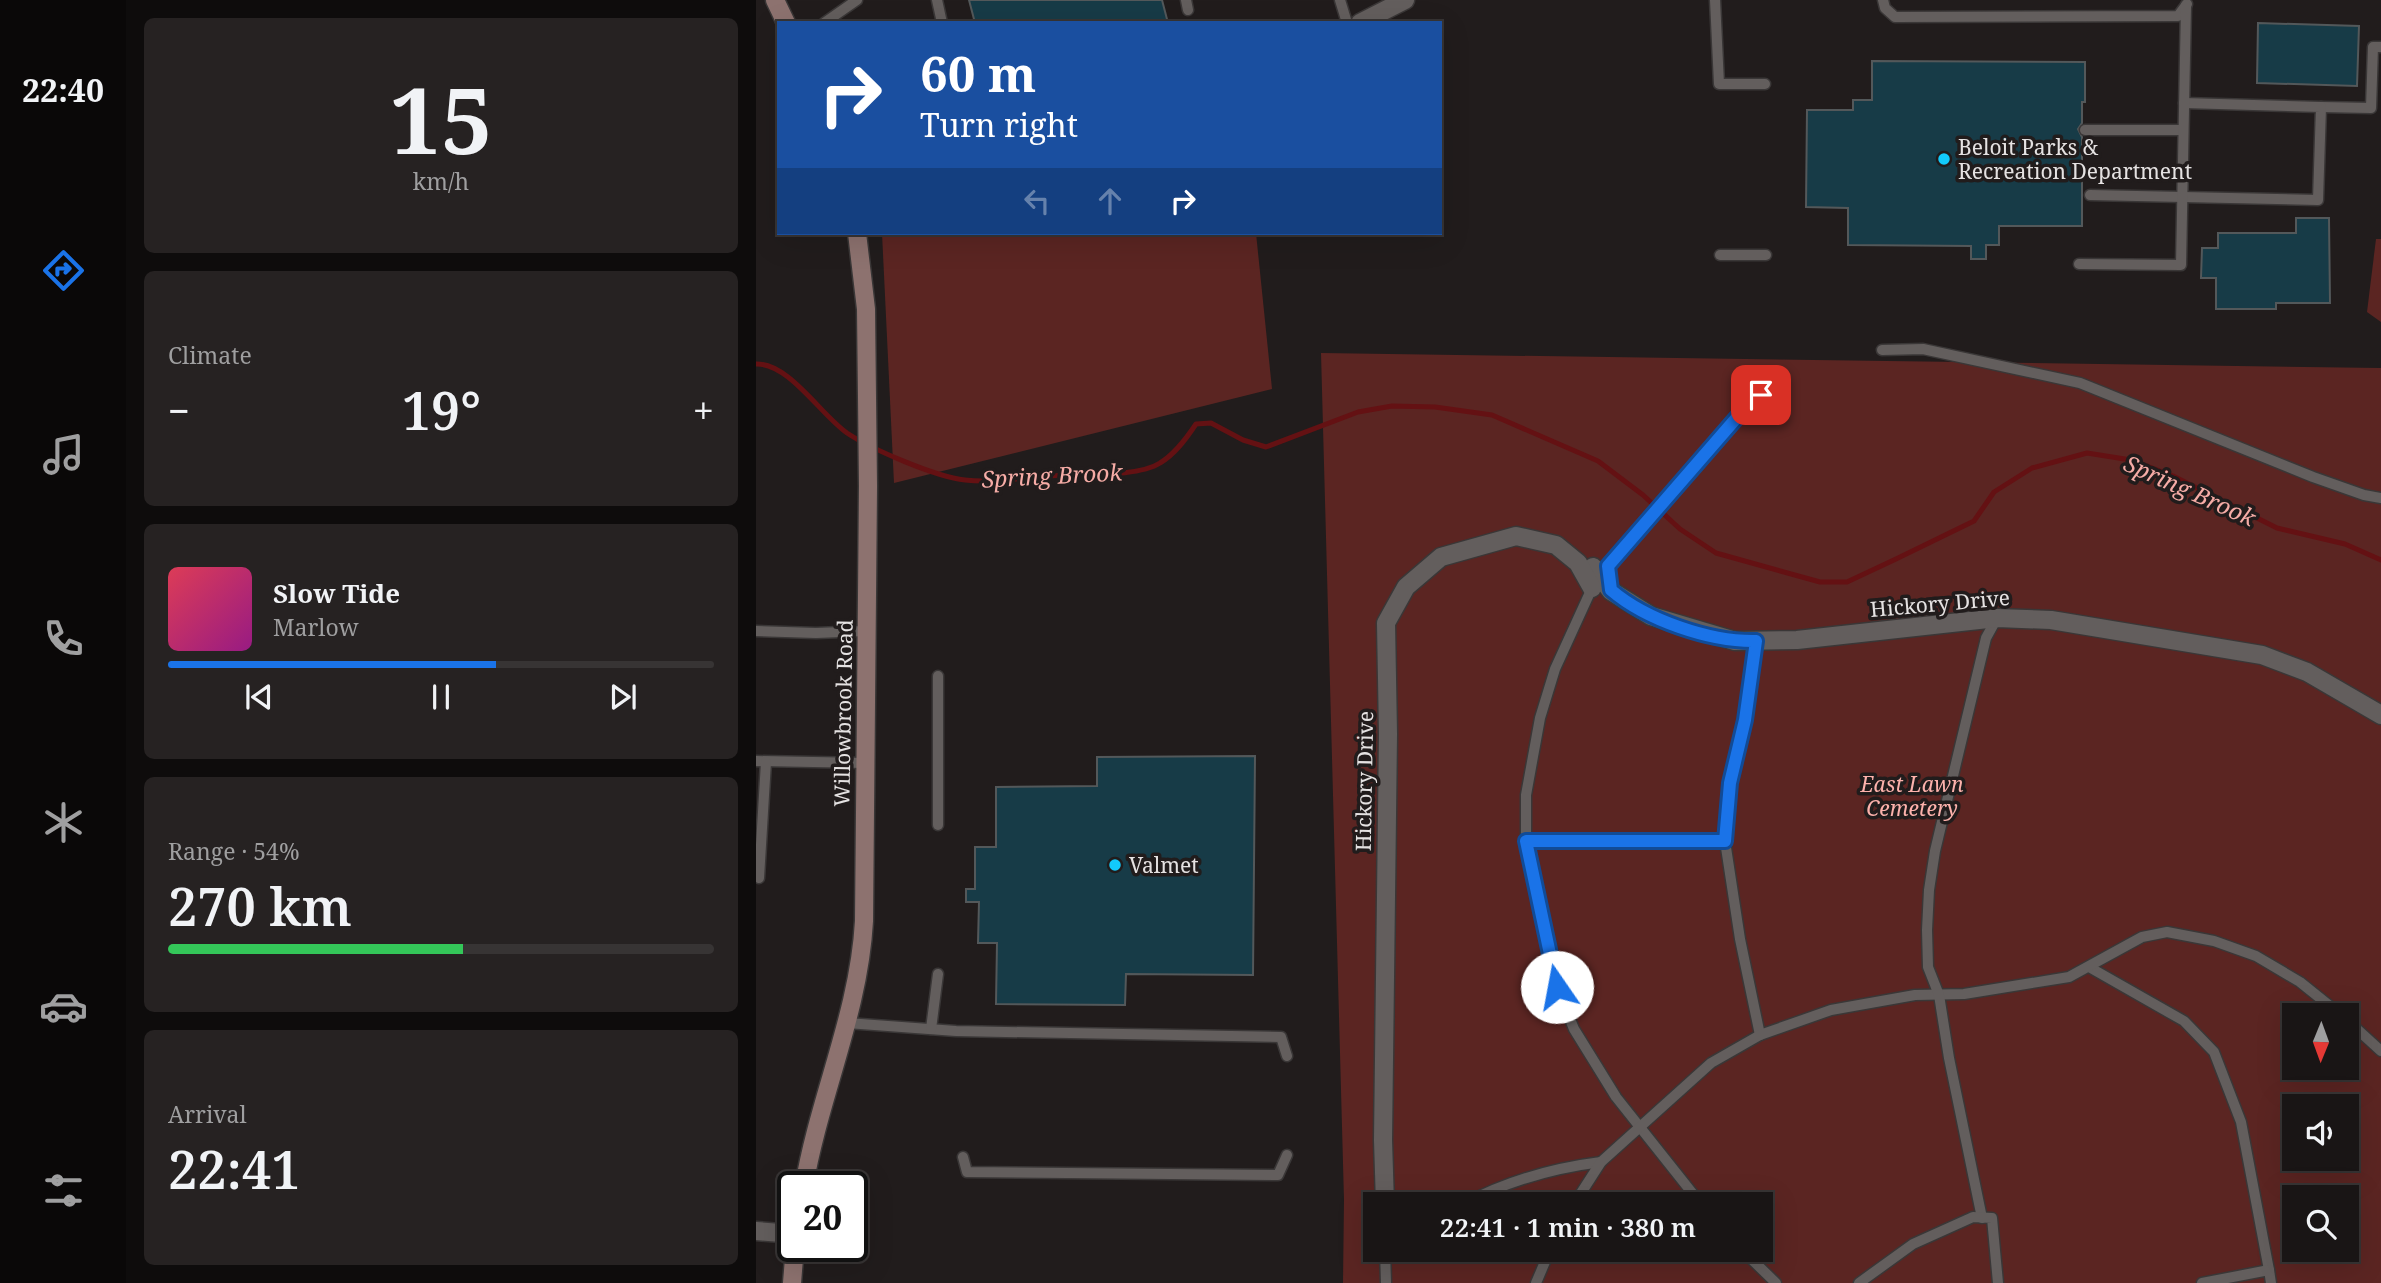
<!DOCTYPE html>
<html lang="en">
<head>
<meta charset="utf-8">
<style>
  body { margin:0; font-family:"Noto Serif",serif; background:#262222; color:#f1f3f6; height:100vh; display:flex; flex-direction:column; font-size:26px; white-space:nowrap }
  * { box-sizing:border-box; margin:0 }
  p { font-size:23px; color:#9f9fa0 }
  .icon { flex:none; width:38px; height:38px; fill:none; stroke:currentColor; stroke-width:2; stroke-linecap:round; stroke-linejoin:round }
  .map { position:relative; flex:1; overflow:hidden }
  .panel { display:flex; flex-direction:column; gap:18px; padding:18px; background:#0e0c0c; width:630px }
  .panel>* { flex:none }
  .top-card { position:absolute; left:21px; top:21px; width:665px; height:214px; border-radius:0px; box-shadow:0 7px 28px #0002,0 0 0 2px #373434; background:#1a4fa0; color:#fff; overflow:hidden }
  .needle { width:46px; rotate:181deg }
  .fabs { position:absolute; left:1526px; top:1003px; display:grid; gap:14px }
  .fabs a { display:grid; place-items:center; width:77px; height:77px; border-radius:0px; background:#191515; box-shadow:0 7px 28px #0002,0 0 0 2px #373434; font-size:35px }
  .speed { position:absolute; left:21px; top:1171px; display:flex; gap:14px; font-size:35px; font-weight:700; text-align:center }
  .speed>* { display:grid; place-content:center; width:91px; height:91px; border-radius:50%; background:#191515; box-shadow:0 7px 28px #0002,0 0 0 2px #373434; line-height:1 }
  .speed .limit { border:4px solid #111; border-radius:10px; background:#fff; color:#111 }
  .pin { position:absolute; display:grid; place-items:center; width:60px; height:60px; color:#fff; margin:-30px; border-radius:14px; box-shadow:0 4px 10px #0006 }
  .me { position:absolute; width:77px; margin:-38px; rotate:348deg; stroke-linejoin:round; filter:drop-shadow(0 0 5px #0008) }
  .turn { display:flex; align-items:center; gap:24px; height:147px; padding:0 28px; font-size:32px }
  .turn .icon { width:91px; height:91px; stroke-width:2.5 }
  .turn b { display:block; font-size:49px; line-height:60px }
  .lanes { display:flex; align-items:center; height:66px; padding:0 28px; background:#0003; justify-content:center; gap:35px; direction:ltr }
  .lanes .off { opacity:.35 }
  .big { font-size:52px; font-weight:600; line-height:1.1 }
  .panel .widget { flex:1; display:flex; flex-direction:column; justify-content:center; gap:10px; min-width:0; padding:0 24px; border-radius:10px; background:#262222 }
  .panel .dial { align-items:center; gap:0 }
  .dial b { font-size:91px; line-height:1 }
  .song { display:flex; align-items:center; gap:21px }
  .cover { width:84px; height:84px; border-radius:10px; background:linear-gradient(135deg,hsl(350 70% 55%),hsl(310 70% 35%)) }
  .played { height:7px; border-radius:4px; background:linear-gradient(90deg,#1a73e8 60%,#373434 60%) }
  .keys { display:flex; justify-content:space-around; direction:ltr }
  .heat { display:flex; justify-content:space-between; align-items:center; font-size:38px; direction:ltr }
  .charge { height:10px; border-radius:5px; background:linear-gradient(90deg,#34c759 54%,#373434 0) }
  .trip { position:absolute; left:607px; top:1192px; width:410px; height:70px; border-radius:0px; background:#191515; box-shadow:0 7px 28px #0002,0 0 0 2px #373434; font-weight:600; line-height:70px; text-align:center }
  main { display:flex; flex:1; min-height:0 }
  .dock { display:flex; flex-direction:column; width:126px; justify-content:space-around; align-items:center; background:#0a0808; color:#9f9fa0 }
  .dock .icon { width:49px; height:49px }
  .dock .selected { color:#1a73e8 }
  .dock b { font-size:32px; color:#f1f3f6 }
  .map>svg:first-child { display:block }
</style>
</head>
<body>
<main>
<nav class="dock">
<b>22:40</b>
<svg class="icon selected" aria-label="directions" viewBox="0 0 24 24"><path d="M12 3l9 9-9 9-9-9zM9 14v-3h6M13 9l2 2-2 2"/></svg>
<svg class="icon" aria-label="music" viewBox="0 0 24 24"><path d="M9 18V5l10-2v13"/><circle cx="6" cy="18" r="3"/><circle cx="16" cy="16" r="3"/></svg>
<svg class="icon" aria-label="phone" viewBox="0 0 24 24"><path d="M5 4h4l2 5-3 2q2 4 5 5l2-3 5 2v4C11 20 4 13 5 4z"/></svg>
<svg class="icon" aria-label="climate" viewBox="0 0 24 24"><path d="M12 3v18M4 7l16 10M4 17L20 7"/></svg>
<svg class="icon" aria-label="car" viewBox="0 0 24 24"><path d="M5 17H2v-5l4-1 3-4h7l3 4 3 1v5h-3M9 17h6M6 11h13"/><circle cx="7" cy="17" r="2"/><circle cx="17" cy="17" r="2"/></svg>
<svg class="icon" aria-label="filters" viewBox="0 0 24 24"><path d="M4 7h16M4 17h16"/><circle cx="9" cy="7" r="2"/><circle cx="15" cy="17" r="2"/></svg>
</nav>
<section class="panel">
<div class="widget dial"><b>15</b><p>km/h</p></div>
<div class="widget"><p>Climate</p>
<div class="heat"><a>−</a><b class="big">19°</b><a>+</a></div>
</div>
<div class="widget">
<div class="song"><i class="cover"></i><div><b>Slow Tide</b><p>Marlow</p></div></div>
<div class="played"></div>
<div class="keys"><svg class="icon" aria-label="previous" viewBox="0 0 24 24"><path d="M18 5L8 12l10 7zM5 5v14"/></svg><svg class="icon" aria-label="pause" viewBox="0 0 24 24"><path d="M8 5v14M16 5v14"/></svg><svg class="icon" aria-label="next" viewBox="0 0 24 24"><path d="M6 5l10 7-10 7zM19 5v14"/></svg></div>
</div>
<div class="widget"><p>Range · 54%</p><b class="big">270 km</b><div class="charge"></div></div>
<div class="widget"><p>Arrival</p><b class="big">22:41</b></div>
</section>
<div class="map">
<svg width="1625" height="1283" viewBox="0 0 1625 1283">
  <rect width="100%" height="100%" fill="#211c1c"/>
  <g fill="#5b2522" fill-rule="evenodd">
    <path d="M126,233h374l16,156 -378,94z"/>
    <path d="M1620,239h5v83l-14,-10z"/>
    <path d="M565,353l1060,15v915h-1038l1,-83zM1538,1015h53v53h-53zM1538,1106h53v52h-53zM1538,1197h53v53h-53zM620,1204h384v46h-384z"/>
  </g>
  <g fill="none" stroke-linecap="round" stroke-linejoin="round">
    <path stroke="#641113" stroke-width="5" d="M0,364c33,-1 64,50 91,69 24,16 89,44 118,47 28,3 57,-2 85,-4 27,-3 87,2 110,-13 15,-9 26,-24 36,-39l15,-1 32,17 23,7 92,-35 34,-6 43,1 57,8 106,46 45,34 37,34 36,24 104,29h27l49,-23 78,-38 20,-29 38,-24 55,-15 44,7 42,16 104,52 68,16 36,16"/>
  </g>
  <g fill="#173b47" stroke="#53585a" stroke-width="2">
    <path d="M213,0h193l6,23h-193z"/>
    <path d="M1502,23l101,3 -2,60 -100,-3z"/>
    <path d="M1116,61l213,1v40h-3v21l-4,6 4,8v89h-83v19h-13v14h-15v-13l-123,-1v-37l-42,-1 1,-97h46v-10h19z"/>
    <path d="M1540,218h33l1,85h-54v6h-60v-31h-15l1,-30h16v-15h78z"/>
    <path d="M499,756l-2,219 -127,-1 -1,31 -129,-1 1,-61h-19l1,-41h-13v-13h9v-42h21v-60l101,-1v-29z"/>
  </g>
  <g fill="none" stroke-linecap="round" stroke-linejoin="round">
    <g stroke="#3a3737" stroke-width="13">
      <g id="lane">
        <path d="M181,0l5,23"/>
        <path d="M430,0l2,10"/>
        <path d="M584,0l7,23"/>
        <path d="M959,0l4,84h46"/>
        <path d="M1127,0l2,8 10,9 283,-1 9,-12"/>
        <path d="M68,23l33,-23"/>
        <path d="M1565,107l50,1 2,-61h8"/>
        <path d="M1329,130h98"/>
        <path d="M1334,195l228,5 3,-93 -137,-4"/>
        <path d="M964,255h46"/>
        <path d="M1323,264l102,1 5,-260"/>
        <path d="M1126,350l41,-1 157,34 233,94 51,18 17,3"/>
        <path d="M854,583l-2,-17 138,-159 30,-25"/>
        <path d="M836,588l-37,81 -15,49 -14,77v46l31,146 17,42 42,68 85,107"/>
        <path d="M0,631l60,2 50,-2"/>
        <path d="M1000,641l-11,79 -15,63 -5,58 15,98 20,96"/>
        <path d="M182,676v149"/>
        <path d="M0,761l109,2"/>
        <path d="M770,841h199"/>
        <path d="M3,878l7,-116"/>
        <path d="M1333,967l95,54 30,31 27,70 28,148"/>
        <path d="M1591,1020l34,31"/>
        <path d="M91,1023l109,8 325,6 6,19"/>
        <path d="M175,1029l7,-55"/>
        <path d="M207,1157l4,15 311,3 9,-20"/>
        <path d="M708,1204c43,-23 89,-36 137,-42"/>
        <path d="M818,1204l27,-42 110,-99 49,-28 71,-25 84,-15 49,-1 105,-17 73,-40 25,-5 47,9 42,15 44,26 41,33"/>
        <path d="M1226,1218l-33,-160 -10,-63 -11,-28 -1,-37 2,-40 6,-39 51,-213 11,-20"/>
        <path d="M629,1250l1,33"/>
        <path d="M986,1250l34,33"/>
        <path d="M780,1283l14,-33"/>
        <path d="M1103,1283l54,-39 60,-27 19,1 6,65"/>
        <path d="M1446,1283l67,-13 2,13"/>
      </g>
    </g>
    <g stroke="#3a3737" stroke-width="21">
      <g id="street">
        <path d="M604,23l45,-23"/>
        <path d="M837,567l18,24 40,25 84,25 62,-1 200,-22 54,2 211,35 45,17 74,43"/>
        <path d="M629,1204l-2,-64 5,-406 -2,-111 20,-36 35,-30 75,-21 40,9 22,18 14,25"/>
        <path d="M0,1231l37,3"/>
      </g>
    </g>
    <g stroke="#3a3737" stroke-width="21">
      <g id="secondary">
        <path d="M19,0l11,23"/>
        <path d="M48,1186c15,-89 55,-173 60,-265l4,-435 -2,-177 -9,-76"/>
        <path d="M36,1283l3,-37"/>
      </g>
    </g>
    <use href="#lane" stroke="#635e5d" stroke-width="10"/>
    <use href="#street" stroke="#635e5d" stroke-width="18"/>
    <use href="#secondary" stroke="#8d726f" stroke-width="18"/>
  </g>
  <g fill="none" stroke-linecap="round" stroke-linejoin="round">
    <g stroke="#114b97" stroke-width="18">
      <path id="route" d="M801,987l-31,-146h199l5,-58 15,-63 11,-79c-46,1 -110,-21 -145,-51l-3,-24 138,-159 15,-12"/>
    </g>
    <use href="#route" stroke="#1a73e8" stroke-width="12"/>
  </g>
  <g fill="#12cafb" stroke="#211c1c" stroke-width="2.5">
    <circle cx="1188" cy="159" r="7"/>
    <circle cx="359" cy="865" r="7"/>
  </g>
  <g text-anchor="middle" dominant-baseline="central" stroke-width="7" stroke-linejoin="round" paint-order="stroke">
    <g font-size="21" fill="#e5e2e2" stroke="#211c1c" text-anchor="start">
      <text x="1202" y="147">Beloit Parks &amp;<tspan x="1202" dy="24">Recreation Department</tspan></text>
      <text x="373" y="865">Valmet</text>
    </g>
    <g font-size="21" fill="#e5e2e2" stroke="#211c1c">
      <text transform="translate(1184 603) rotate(-5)">Hickory Drive</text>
      <text transform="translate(87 713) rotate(-89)">Willowbrook Road</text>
      <text transform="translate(608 781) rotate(-89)">Hickory Drive</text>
    </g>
    <g font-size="21" font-style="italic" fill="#fdb2ac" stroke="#211c1c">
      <text x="1156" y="784">East Lawn<tspan x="1156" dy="24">Cemetery</tspan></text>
    </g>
    <g font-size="23" font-style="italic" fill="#f6aca6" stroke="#211c1c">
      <text transform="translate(296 475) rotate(-3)">Spring Brook</text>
      <text transform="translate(1434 490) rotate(24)">Spring Brook</text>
    </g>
  </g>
</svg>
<div class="fabs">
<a><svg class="needle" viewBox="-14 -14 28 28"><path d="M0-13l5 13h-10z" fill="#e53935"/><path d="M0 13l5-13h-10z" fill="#9f9fa0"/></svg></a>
<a><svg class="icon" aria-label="sound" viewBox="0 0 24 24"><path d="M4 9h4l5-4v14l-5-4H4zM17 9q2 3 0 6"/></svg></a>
<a><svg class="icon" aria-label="search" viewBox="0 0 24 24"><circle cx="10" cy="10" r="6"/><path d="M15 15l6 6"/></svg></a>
</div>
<div class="speed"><div class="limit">20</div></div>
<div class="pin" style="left:1005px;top:395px;background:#d93025"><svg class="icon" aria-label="arrive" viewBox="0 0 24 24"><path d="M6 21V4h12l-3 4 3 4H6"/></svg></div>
<svg class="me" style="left:801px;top:987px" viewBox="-20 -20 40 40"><circle r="19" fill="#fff"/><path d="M0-13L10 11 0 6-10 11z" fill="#1a73e8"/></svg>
<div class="trip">22:41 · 1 min · 380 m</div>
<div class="top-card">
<div class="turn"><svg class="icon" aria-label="right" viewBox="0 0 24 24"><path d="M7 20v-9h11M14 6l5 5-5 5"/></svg><div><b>60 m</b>Turn right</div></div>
<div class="lanes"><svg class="icon off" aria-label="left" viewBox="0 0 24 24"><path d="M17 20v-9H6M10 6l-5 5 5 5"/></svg><svg class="icon off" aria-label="ahead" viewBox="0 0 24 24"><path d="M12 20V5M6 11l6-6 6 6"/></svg><svg class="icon" aria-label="right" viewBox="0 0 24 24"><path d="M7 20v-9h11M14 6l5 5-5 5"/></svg></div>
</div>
</div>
</main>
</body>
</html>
